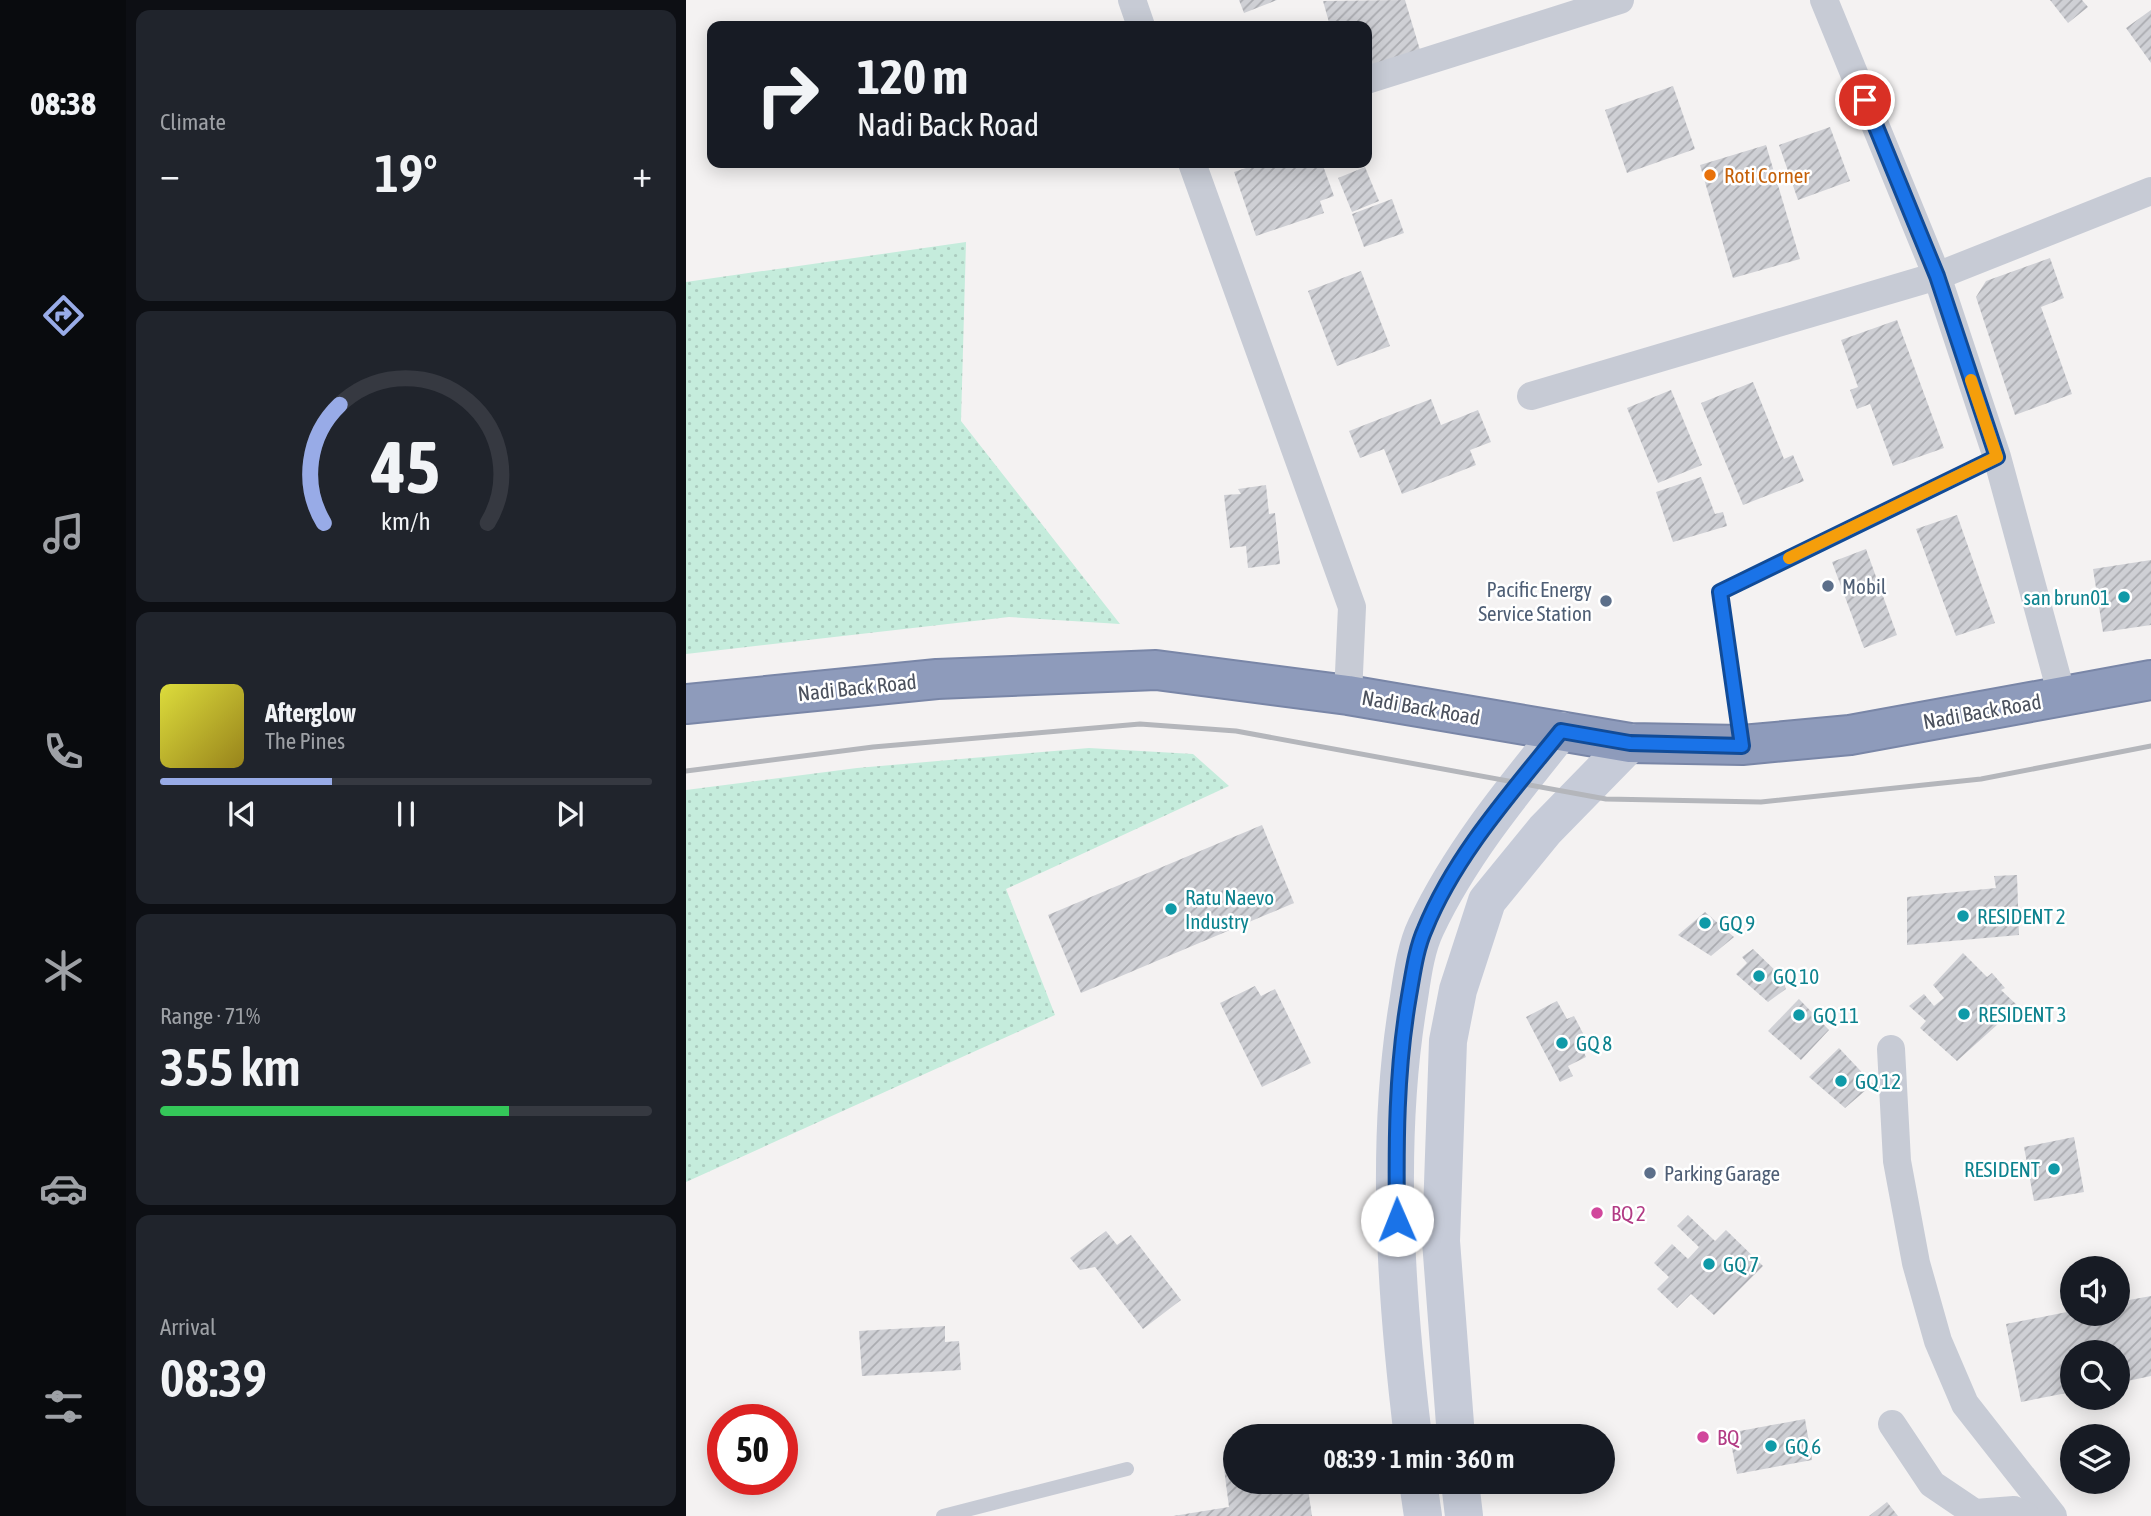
<!DOCTYPE html>
<html lang="en">
<head>
<meta charset="utf-8">
<style>
  body { margin:0; font-family:"Asap Condensed",sans-serif; background:#20242c; color:#f1f3f6; height:100vh; display:flex; flex-direction:column; font-size:26px; white-space:nowrap }
  * { box-sizing:border-box; margin:0 }
  p { font-size:23px; color:#9ea1a6 }
  .icon { flex:none; width:38px; height:38px; fill:none; stroke:currentColor; stroke-width:2; stroke-linecap:round; stroke-linejoin:round }
  .map { position:relative; flex:1; overflow:hidden }
  .side { display:flex; flex-direction:column; gap:10px; padding:10px; background:#0d0f14; width:560px }
  .side>* { flex:none }
  .banner { position:absolute; left:21px; top:21px; width:665px; height:147px; border-radius:14px; box-shadow:0 4px 18px #0003; background:#171b24; color:#f1f3f6; overflow:hidden }
  .fabs { position:absolute; left:1374px; top:1256px; display:grid; gap:14px }
  .fabs a { display:grid; place-items:center; width:70px; height:70px; border-radius:50%; background:#171b24; box-shadow:0 4px 18px #0003; font-size:35px }
  .speed { position:absolute; left:21px; top:1404px; display:flex; gap:14px; font-size:35px; font-weight:700; text-align:center }
  .speed>* { display:grid; place-content:center; width:91px; height:91px; border-radius:50%; background:#171b24; box-shadow:0 4px 18px #0003; line-height:1 }
  .speed .limit { border:10px solid #d22; background:#fff; color:#111 }
  .pin { position:absolute; display:grid; place-items:center; width:60px; height:60px; color:#fff; margin:-30px; border:4px solid #fff; border-radius:50%; box-shadow:0 2px 7px #0007 }
  .me { position:absolute; width:77px; margin:-38px; rotate:359deg; stroke-linejoin:round; filter:drop-shadow(0 0 5px #0008) }
  .turn { display:flex; align-items:center; gap:24px; height:147px; padding:0 35px; font-size:32px }
  .turn .icon { width:91px; height:91px; stroke-width:2.5 }
  .turn b { display:block; font-size:49px; line-height:60px }
  .big { font-size:52px; font-weight:600; line-height:1.1 }
  .side .card { flex:1; display:flex; flex-direction:column; justify-content:center; gap:10px; min-width:0; padding:0 24px; border-radius:14px; background:#20242c }
  .side .dial { align-items:center; gap:0 }
  .dial svg { height:182px; overflow:visible; fill:none; stroke:#363941; stroke-width:7; stroke-linecap:round; text-anchor:middle }
  .dial text { fill:#f1f3f6; stroke:none }
  .song { display:flex; align-items:center; gap:21px }
  .cover { width:84px; height:84px; border-radius:10px; background:linear-gradient(135deg,hsl(60 70% 55%),hsl(50 70% 35%)) }
  .played { height:7px; border-radius:4px; background:linear-gradient(90deg,#98abe7 35%,#363941 35%) }
  .keys { display:flex; justify-content:space-around; direction:ltr }
  .heat { display:flex; justify-content:space-between; align-items:center; font-size:38px; direction:ltr }
  .charge { height:10px; border-radius:5px; background:linear-gradient(90deg,#34c759 71%,#363941 0) }
  .trip { position:absolute; left:537px; top:1424px; width:392px; height:70px; border-radius:35px; background:#171b24; box-shadow:0 4px 18px #0003; font-weight:600; line-height:70px; text-align:center }
  main { display:flex; flex:1; min-height:0 }
  .tab-bar { display:flex; flex-direction:column; width:126px; justify-content:space-around; align-items:center; background:#090b0e; color:#9ea1a6 }
  .tab-bar .icon { width:49px; height:49px }
  .tab-bar .on { color:#98abe7 }
  .tab-bar b { font-size:32px; color:#f1f3f6 }
  .map>svg:first-child { display:block }
</style>
</head>
<body>
<main>
<nav class="tab-bar">
<b>08:38</b>
<svg class="icon on" aria-label="directions" viewBox="0 0 24 24"><path d="M12 3l9 9-9 9-9-9zM9 14v-3h6M13 9l2 2-2 2"/></svg>
<svg class="icon" aria-label="music" viewBox="0 0 24 24"><path d="M9 18V5l10-2v13"/><circle cx="6" cy="18" r="3"/><circle cx="16" cy="16" r="3"/></svg>
<svg class="icon" aria-label="phone" viewBox="0 0 24 24"><path d="M5 4h4l2 5-3 2q2 4 5 5l2-3 5 2v4C11 20 4 13 5 4z"/></svg>
<svg class="icon" aria-label="climate" viewBox="0 0 24 24"><path d="M12 3v18M4 7l16 10M4 17L20 7"/></svg>
<svg class="icon" aria-label="car" viewBox="0 0 24 24"><path d="M5 17H2v-5l4-1 3-4h7l3 4 3 1v5h-3M9 17h6M6 11h13"/><circle cx="7" cy="17" r="2"/><circle cx="17" cy="17" r="2"/></svg>
<svg class="icon" aria-label="filters" viewBox="0 0 24 24"><path d="M4 7h16M4 17h16"/><circle cx="9" cy="7" r="2"/><circle cx="15" cy="17" r="2"/></svg>
</nav>
<section class="side">
<div class="card"><p>Climate</p>
<div class="heat"><a>−</a><b class="big">19°</b><a>+</a></div>
</div>
<div class="card dial"><svg viewBox="0 0 100 80">
<path d="M14 69A42 42 0 1 1 86 69"/>
<path d="M14 69A42 42 0 0 1 21 17" stroke="#98abe7"/>
<text x="50" y="56" font-size="32" font-weight="700">45</text>
<text x="50" y="72" font-size="11">km/h</text>
</svg></div>
<div class="card">
<div class="song"><i class="cover"></i><div><b>Afterglow</b><p>The Pines</p></div></div>
<div class="played"></div>
<div class="keys"><svg class="icon" aria-label="previous" viewBox="0 0 24 24"><path d="M18 5L8 12l10 7zM5 5v14"/></svg><svg class="icon" aria-label="pause" viewBox="0 0 24 24"><path d="M8 5v14M16 5v14"/></svg><svg class="icon" aria-label="next" viewBox="0 0 24 24"><path d="M6 5l10 7-10 7zM19 5v14"/></svg></div>
</div>
<div class="card"><p>Range · 71%</p><b class="big">355 km</b><div class="charge"></div></div>
<div class="card"><p>Arrival</p><b class="big">08:39</b></div>
</section>
<div class="map">
<svg width="1465" height="1516" viewBox="0 0 1465 1516">
  <defs>
    <pattern id="green-dots" width="8" height="8" patternUnits="userSpaceOnUse" patternTransform="scale(1.75)"><rect width="8" height="8" fill="#c5ecdc"/><path d="M2 2h.1M6 6h.1" fill="none" stroke="#abccbf" stroke-width="1.8" stroke-linecap="round"/></pattern>
    <pattern id="building-hatch" width="6" height="6" patternUnits="userSpaceOnUse" patternTransform="scale(1.75)"><rect width="6" height="6" fill="#cfd0d5"/><path d="M-1 1l2-2M0 6l6-6M5 7l2-2" fill="none" stroke="#aaabb0"/></pattern>
  </defs>
  <rect width="100%" height="100%" fill="#f4f2f2"/>
  <g fill="url(#green-dots)">
    <path d="M280,242l-5,179 159,203 -111,-7 -323,37v-372z"/>
    <path d="M403,748l104,6 36,32 -223,103 49,126 -369,167v-392l171,-22z"/>
  </g>
  <g fill="url(#building-hatch)">
    <path d="M553,0h38l-33,13z"/>
    <path d="M719,0l18,60 -56,16v-50h-37l-7,-25z"/>
    <path d="M1364,0h32l6,7 -20,16z"/>
    <path d="M1465,10v53l-25,-35z"/>
    <path d="M987,86l22,63 -68,24 -22,-63z"/>
    <path d="M1144,127l20,54 -52,19 -19,-55z"/>
    <path d="M1080,145l34,114 -67,19 -33,-113z"/>
    <path d="M575,163h61l12,33 -14,5 4,12 -68,23 -22,-64z"/>
    <path d="M679,167l14,34 -27,11 -14,-34z"/>
    <path d="M706,199l12,34 -40,14 -12,-33z"/>
    <path d="M1364,258l14,40 -23,9 31,87 -57,21 -39,-118 10,-16z"/>
    <path d="M675,271l29,75 -53,20 -29,-75z"/>
    <path d="M1211,320l47,128 -51,18 -23,-62 -13,5 -7,-19 8,-3 -17,-47z"/>
    <path d="M1067,382l31,77 9,-4 11,26 -61,24 -42,-102z"/>
    <path d="M985,390l31,75 -44,18 -31,-75z"/>
    <path d="M745,399l10,26 37,-15 13,32 -21,8 6,15 -74,29 -18,-45 -24,9 -11,-27z"/>
    <path d="M1015,477l14,37 8,-2 4,14 -54,16 -17,-50z"/>
    <path d="M580,485l3,29 6,-1 5,51 -32,4 -2,-22 -16,2 -6,-53 17,-1 -3,-5z"/>
    <path d="M1271,515l38,108 -39,13 -40,-107z"/>
    <path d="M1180,549l31,86 -33,13 -32,-86z"/>
    <path d="M1465,560v65l-48,7 -10,-63z"/>
    <path d="M576,825l32,78 -213,90 -33,-78z"/>
    <path d="M1331,875l2,60 -112,10v-48l89,-9 -2,-12z"/>
    <path d="M1019,912l29,25 -23,19 -33,-21z"/>
    <path d="M1067,949l29,28 4,12 -18,13 -32,-28 11,-11 -5,-6z"/>
    <path d="M1277,953l24,24 5,-4 13,15 -4,2 17,16 -61,55 -37,-33 6,-7 -17,-15 15,-12 10,12 10,-8 -11,-13z"/>
    <path d="M569,986l6,10 14,-7 36,74 -49,24 -42,-84z"/>
    <path d="M1113,999l30,31 -28,30 -33,-29z"/>
    <path d="M871,1001l10,18 7,-3 13,25 -7,3 6,13 -18,9 5,10 -13,6 -34,-65z"/>
    <path d="M1153,1048l34,36 -28,24 -36,-31z"/>
    <path d="M1388,1137l10,55 -50,9 -10,-54z"/>
    <path d="M1002,1215l27,26 11,-11 37,36 -49,49 -23,-21 -14,14 -20,-19 12,-12 -15,-14 18,-19 16,15 11,-12 -22,-21z"/>
    <path d="M420,1231l11,14 14,-10 50,65 -38,29 -48,-62 -15,3 -10,-12z"/>
    <path d="M1465,1296v80l-33,7v-30h-46v39l-51,10 -15,-78 66,-13v3h46v-12z"/>
    <path d="M259,1326v16l14,-1 2,29 -99,6 -3,-45z"/>
    <path d="M1119,1419l7,41 -75,14 -8,-41z"/>
    <path d="M550,1460v22h35l1,11 36,-4 4,27h-139l56,-9 -6,-46z"/>
    <path d="M1201,1502l11,14h-29z"/>
  </g>
  <g fill="none" stroke-linecap="round" stroke-linejoin="round">
    <g stroke="#7986a7" stroke-width="42">
      <path id="highway" d="M0,704l251,-25 219,-9 192,25 282,48 112,2 108,-10 301,-55"/>
    </g>
    <g stroke="#c7cbd5" stroke-width="14">
      <path d="M1055,743l-21,-151 277,-135"/>
      <path d="M257,1516l184,-47"/>
    </g>
    <g stroke="#c7cbd5" stroke-width="28">
      <path d="M446,0l9,26"/>
      <path d="M1138,0l113,276 60,181 65,239"/>
      <path d="M681,80l253,-80"/>
      <path d="M506,163l160,444 -4,88"/>
      <path d="M845,396l406,-120 214,-85"/>
      <path d="M1205,1049l6,112 19,102 22,78 27,63 88,112"/>
      <path d="M1206,1424l40,60 43,29 39,-3 12,6"/>
    </g>
    <g stroke="#c6cbd8" stroke-width="38">
      <path d="M727,1437c-17,-139 -28,-294 -5,-433 4,-25 7,-54 18,-77 34,-72 85,-134 135,-196"/>
      <path d="M770,1437l-15,-196 7,-200 10,-51 29,-89 58,-71 85,-87"/>
      <path d="M732,1482l5,34"/>
      <path d="M774,1482l4,34"/>
    </g>
    <use href="#highway" stroke="#8e9bbb" stroke-width="38"/>
    <path stroke="#b4b6bb" stroke-width="5" d="M0,771l187,-24 267,-23 96,7 370,68 155,3 220,-23 170,-33"/>
  </g>
  <g fill="none" stroke-linecap="round" stroke-linejoin="round">
    <g stroke="#114b97" stroke-width="18">
      <path id="route" d="M711,1220c-1,-76 -1,-149 12,-224 4,-22 7,-47 16,-67 30,-74 87,-137 136,-198l69,12 112,3 -22,-154 277,-135 -60,-181 -72,-176"/>
    </g>
    <use href="#route" stroke="#1a73e8" stroke-width="12"/>
    <path stroke="#f59e0b" stroke-width="12" d="M1103,558l208,-101 -26,-77"/>
  </g>
  <circle fill="#e8710a" stroke="#fff" stroke-width="2.5" cx="1024" cy="175" r="7"/>
  <g fill="#5c6f8a" stroke="#fff" stroke-width="2.5">
    <circle cx="1142" cy="586" r="7"/>
    <circle cx="920" cy="601" r="7"/>
    <circle cx="964" cy="1173" r="7"/>
  </g>
  <g fill="#0f9aa8" stroke="#fff" stroke-width="2.5">
    <circle cx="1438" cy="597" r="7"/>
    <circle cx="485" cy="909" r="7"/>
    <circle cx="1277" cy="916" r="7"/>
    <circle cx="1019" cy="923" r="7"/>
    <circle cx="1073" cy="976" r="7"/>
    <circle cx="1278" cy="1014" r="7"/>
    <circle cx="1113" cy="1015" r="7"/>
    <circle cx="876" cy="1043" r="7"/>
    <circle cx="1155" cy="1081" r="7"/>
    <circle cx="1368" cy="1169" r="7"/>
    <circle cx="1023" cy="1264" r="7"/>
    <circle cx="1085" cy="1446" r="7"/>
  </g>
  <g fill="#d1479c" stroke="#fff" stroke-width="2.5">
    <circle cx="911" cy="1213" r="7"/>
    <circle cx="1017" cy="1437" r="7"/>
  </g>
  <g text-anchor="middle" dominant-baseline="central" stroke-width="5" stroke-linejoin="round" paint-order="stroke">
    <g font-size="21" fill="#c56008" stroke="#fff" text-anchor="start">
      <text x="1038" y="175">Roti Corner</text>
    </g>
    <g font-size="21" fill="#4e5e75" stroke="#fff" text-anchor="start">
      <text x="1156" y="586">Mobil</text>
      <text x="906" y="589" text-anchor="end">Pacific Energy<tspan x="906" dy="24">Service Station</tspan></text>
      <text x="978" y="1173">Parking Garage</text>
    </g>
    <g font-size="21" fill="#0d838f" stroke="#fff" text-anchor="start">
      <text x="1424" y="597" text-anchor="end">san brun01</text>
      <text x="499" y="897">Ratu Naevo<tspan x="499" dy="24">Industry</tspan></text>
      <text x="1291" y="916">RESIDENT 2</text>
      <text x="1033" y="923">GQ 9</text>
      <text x="1087" y="976">GQ 10</text>
      <text x="1292" y="1014">RESIDENT 3</text>
      <text x="1127" y="1015">GQ 11</text>
      <text x="890" y="1043">GQ 8</text>
      <text x="1169" y="1081">GQ 12</text>
      <text x="1354" y="1169" text-anchor="end">RESIDENT</text>
      <text x="1037" y="1264">GQ 7</text>
      <text x="1099" y="1446">GQ 6</text>
    </g>
    <g font-size="21" fill="#4b515d" stroke="#fff">
      <text transform="translate(171 687) rotate(-6)">Nadi Back Road</text>
      <text transform="translate(735 707) rotate(10)">Nadi Back Road</text>
      <text transform="translate(1296 711) rotate(-10)">Nadi Back Road</text>
    </g>
    <g font-size="21" fill="#b23c85" stroke="#fff" text-anchor="start">
      <text x="925" y="1213">BQ 2</text>
      <text x="1031" y="1437">BQ</text>
    </g>
  </g>
</svg>
<div class="fabs">
<a><svg class="icon" aria-label="sound" viewBox="0 0 24 24"><path d="M4 9h4l5-4v14l-5-4H4zM17 9q2 3 0 6"/></svg></a>
<a><svg class="icon" aria-label="search" viewBox="0 0 24 24"><circle cx="10" cy="10" r="6"/><path d="M15 15l6 6"/></svg></a>
<a><svg class="icon" aria-label="layers" viewBox="0 0 24 24"><path d="M12 4l9 5-9 5-9-5zM3 14l9 5 9-5"/></svg></a>
</div>
<div class="speed"><div class="limit">50</div></div>
<div class="pin" style="left:1179px;top:100px;background:#d93025"><svg class="icon" aria-label="arrive" viewBox="0 0 24 24"><path d="M6 21V4h12l-3 4 3 4H6"/></svg></div>
<svg class="me" style="left:711px;top:1220px" viewBox="-20 -20 40 40"><circle r="19" fill="#fff"/><path d="M0-13L10 11 0 6-10 11z" fill="#1a73e8"/></svg>
<div class="trip">08:39 · 1 min · 360 m</div>
<div class="banner">
<div class="turn"><svg class="icon" aria-label="right" viewBox="0 0 24 24"><path d="M7 20v-9h11M14 6l5 5-5 5"/></svg><div><b>120 m</b>Nadi Back Road</div></div>
</div>
</div>
</main>
</body>
</html>
